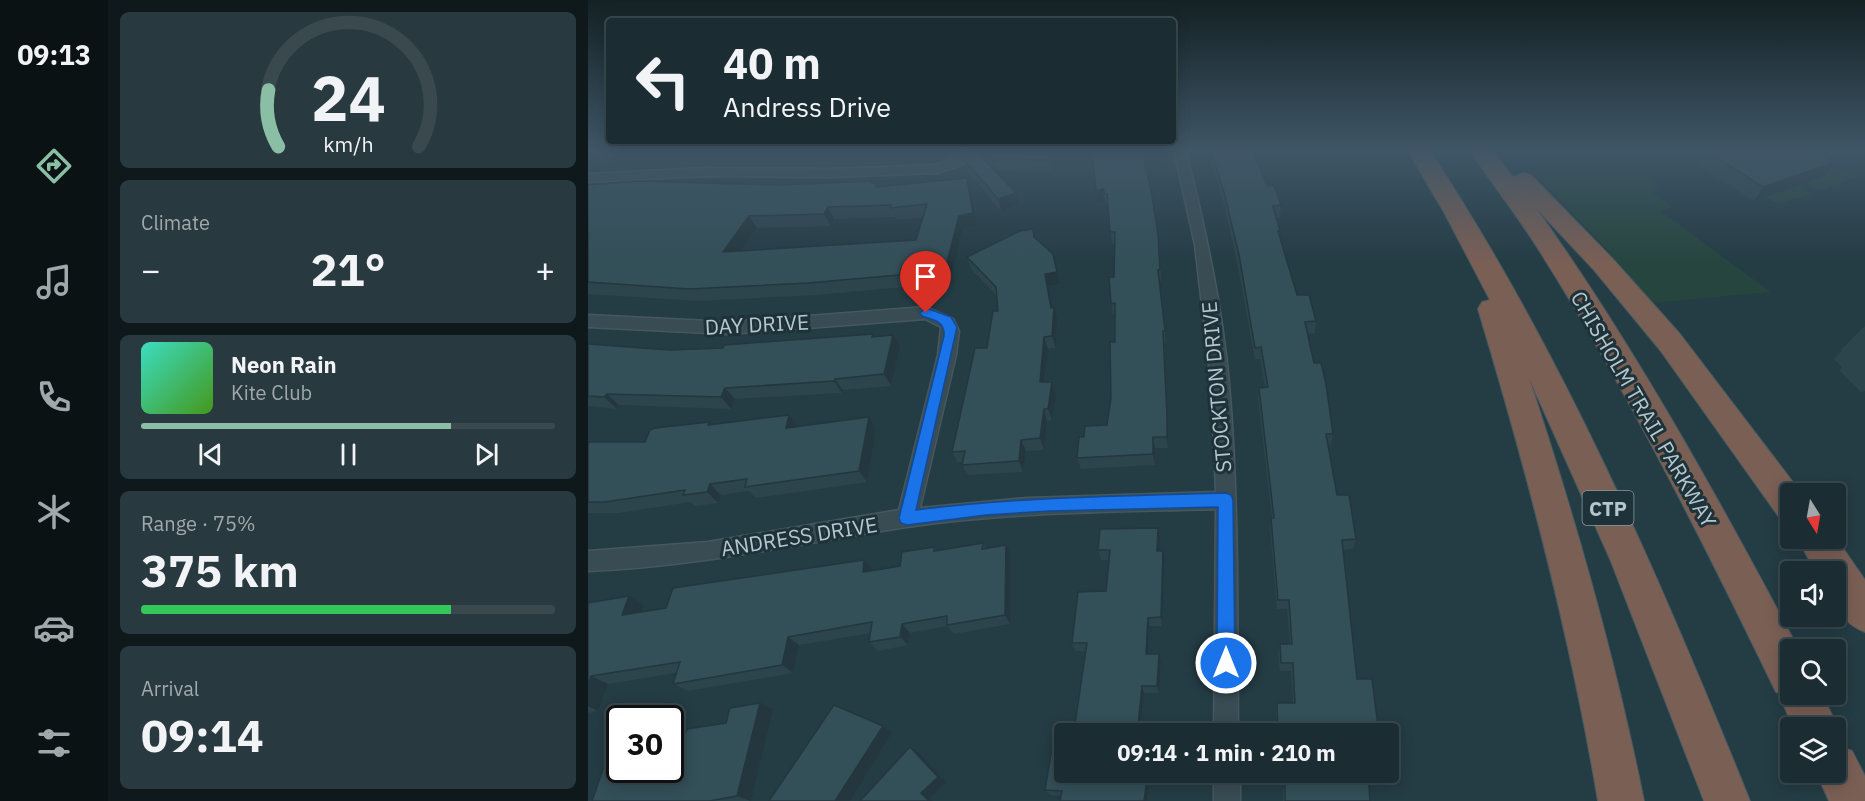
<!DOCTYPE html>
<html lang="en">
<head>
<meta charset="utf-8">
<style>
  body { margin:0; font-family:"IBM Plex Sans",sans-serif; background:#28393f; color:#f1f3f6; height:100vh; display:flex; flex-direction:column; font-size:22px; white-space:nowrap }
  * { box-sizing:border-box; margin:0 }
  p { font-size:20px; color:#a0a8ac }
  .icon { flex:none; width:33px; height:33px; fill:none; stroke:currentColor; stroke-width:2; stroke-linecap:round; stroke-linejoin:round }
  .map { position:relative; flex:1; overflow:hidden }
  .side { display:flex; flex-direction:column; gap:12px; padding:12px; background:#0f191c; width:480px }
  .side>* { flex:none }
  .top-card { position:absolute; left:18px; top:18px; width:570px; height:126px; border-radius:6px; box-shadow:0 3px 15px #0003,0 0 0 2px #39494e; background:#1b2d33; color:#f1f3f6; overflow:hidden }
  .needle { width:39px; rotate:169deg }
  .fabs { position:absolute; left:1192px; top:483px; display:grid; gap:12px }
  .fabs a { display:grid; place-items:center; width:66px; height:66px; border-radius:6px; background:#1b2d33; box-shadow:0 3px 15px #0003,0 0 0 2px #39494e; font-size:30px }
  .speed { position:absolute; left:18px; top:705px; display:flex; gap:12px; font-size:30px; font-weight:700; text-align:center }
  .speed>* { display:grid; place-content:center; width:78px; height:78px; border-radius:50%; background:#1b2d33; box-shadow:0 3px 15px #0003,0 0 0 2px #39494e; line-height:1 }
  .speed .limit { border:3px solid #111; border-radius:9px; background:#fff; color:#111 }
  .pin { position:absolute; display:grid; place-items:center; width:51px; height:51px; color:#fff; margin:-62px -26px; border-radius:50% 50% 50% 0; rotate:-45deg; box-shadow:0 0 6px #0007 }
  .pin .icon { rotate:45deg }
  .me { position:absolute; width:66px; margin:-33px; rotate:0deg; stroke-linejoin:round; filter:drop-shadow(0 0 4px #0008) }
  .turn { display:flex; align-items:center; gap:21px; height:126px; padding:0 18px; font-size:27px }
  .turn .icon { width:78px; height:78px; stroke-width:2.5 }
  .turn b { display:block; font-size:42px; line-height:51px }
  .big { font-size:45px; font-weight:700; line-height:1.1 }
  .side .widget { flex:1; display:flex; flex-direction:column; justify-content:center; gap:9px; min-width:0; padding:0 21px; border-radius:9px; background:#28393f }
  .side .dial { align-items:center; gap:0 }
  .dial svg { height:156px; overflow:visible; fill:none; stroke:#39494e; stroke-width:7; stroke-linecap:round; text-anchor:middle }
  .dial text { fill:#f1f3f6; stroke:none }
  .song { display:flex; align-items:center; gap:18px }
  .cover { width:72px; height:72px; border-radius:9px; background:linear-gradient(135deg,hsl(170 70% 55%),hsl(100 70% 35%)) }
  .played { height:6px; border-radius:3px; background:linear-gradient(90deg,#8abfa5 75%,#39494e 75%) }
  .keys { display:flex; justify-content:space-around; direction:ltr }
  .heat { display:flex; justify-content:space-between; align-items:center; font-size:33px; direction:ltr }
  .charge { height:9px; border-radius:4px; background:linear-gradient(90deg,#34c759 75%,#39494e 0) }
  .trip { position:absolute; left:466px; top:723px; width:345px; height:60px; border-radius:6px; background:#1b2d33; box-shadow:0 3px 15px #0003,0 0 0 2px #39494e; font-weight:700; line-height:60px; text-align:center }
  main { display:flex; flex:1; min-height:0 }
  .tabs { display:flex; flex-direction:column; width:108px; justify-content:space-around; align-items:center; background:#0b1214; color:#a0a8ac }
  .tabs .icon { width:42px; height:42px }
  .tabs .active { color:#8abfa5 }
  .tabs b { font-size:27px; color:#f1f3f6 }
  .map>svg:first-child { display:block }
</style>
</head>
<body>
<main>
<nav class="tabs">
<b>09:13</b>
<svg class="icon active" aria-label="directions" viewBox="0 0 24 24"><path d="M12 3l9 9-9 9-9-9zM9 14v-3h6M13 9l2 2-2 2"/></svg>
<svg class="icon" aria-label="music" viewBox="0 0 24 24"><path d="M9 18V5l10-2v13"/><circle cx="6" cy="18" r="3"/><circle cx="16" cy="16" r="3"/></svg>
<svg class="icon" aria-label="phone" viewBox="0 0 24 24"><path d="M5 4h4l2 5-3 2q2 4 5 5l2-3 5 2v4C11 20 4 13 5 4z"/></svg>
<svg class="icon" aria-label="climate" viewBox="0 0 24 24"><path d="M12 3v18M4 7l16 10M4 17L20 7"/></svg>
<svg class="icon" aria-label="car" viewBox="0 0 24 24"><path d="M5 17H2v-5l4-1 3-4h7l3 4 3 1v5h-3M9 17h6M6 11h13"/><circle cx="7" cy="17" r="2"/><circle cx="17" cy="17" r="2"/></svg>
<svg class="icon" aria-label="filters" viewBox="0 0 24 24"><path d="M4 7h16M4 17h16"/><circle cx="9" cy="7" r="2"/><circle cx="15" cy="17" r="2"/></svg>
</nav>
<section class="side">
<div class="widget dial"><svg viewBox="0 0 100 80">
<path d="M14 69A42 42 0 1 1 86 69"/>
<path d="M14 69A42 42 0 0 1 9 40" stroke="#8abfa5"/>
<text x="50" y="56" font-size="32" font-weight="700">24</text>
<text x="50" y="72" font-size="11">km/h</text>
</svg></div>
<div class="widget"><p>Climate</p>
<div class="heat"><a>−</a><b class="big">21°</b><a>+</a></div>
</div>
<div class="widget">
<div class="song"><i class="cover"></i><div><b>Neon Rain</b><p>Kite Club</p></div></div>
<div class="played"></div>
<div class="keys"><svg class="icon" aria-label="previous" viewBox="0 0 24 24"><path d="M18 5L8 12l10 7zM5 5v14"/></svg><svg class="icon" aria-label="pause" viewBox="0 0 24 24"><path d="M8 5v14M16 5v14"/></svg><svg class="icon" aria-label="next" viewBox="0 0 24 24"><path d="M6 5l10 7-10 7zM19 5v14"/></svg></div>
</div>
<div class="widget"><p>Range · 75%</p><b class="big">375 km</b><div class="charge"></div></div>
<div class="widget"><p>Arrival</p><b class="big">09:14</b></div>
</section>
<div class="map">
<svg width="1277" height="801" viewBox="0 0 1277 801">
  <rect width="100%" height="100%" fill="#243c44"/>
  <g fill="#26453e">
    <path d="M927,151h139l6,9 -12,9v6l11,13 -8,4 21,15 -12,4 111,81 -119,11 -43,-51z"/>
    <path d="M1107,151l12,1 67,42 24,-8 14,8 -35,10z"/>
    <path d="M1214,151l17,4 38,22 -38,14 -13,-8 18,-7z"/>
  </g>
  <g fill="none" stroke-linecap="round" stroke-linejoin="round">
    <g stroke="#455860" stroke-width="3">
      <g id="street">
        <path d="M371,151h12l-8,13 -25,9 -106,4 -125,-1 -119,6v-8l119,-6 125,1 104,-4 17,-7z"/>
        <path d="M586,151h12c19,77 36,154 43,232 10,117 8,234 9,351h-24l2,-225c-103,3 -207,3 -309,18 -106,16 -211,40 -319,44v-20l120,-9 191,-32 39,-155 3,-28 -16,-8 -196,15 -141,-7v-12l141,7 197,-15 27,12 6,12 -3,24 -36,153 107,-10 189,-6 -5,-110 -16,-137z"/>
        <rect x="626" y="772" width="26" height="29"/>
      </g>
    </g>
    <g stroke="#465a61" stroke-width="2">
      <g id="highway">
        <path d="M820,151h22c133,202 230,427 320,650h-46l-94,-242 -81,-181c46,139 86,279 115,423h-46c-28,-167 -71,-330 -120,-492l4,-7 8,-2 -45,-86z"/>
        <path d="M882,151h22l21,26 10,-4 8,2 81,83 68,76 122,160h-11v27l-12,-4 -119,-167 -66,-80 -58,-62c99,139 183,291 263,442h-8v44h31l16,34 -2,4v-4h-43l-14,-35 -3,-1c-72,-148 -146,-297 -234,-437 -22,-36 -48,-69 -72,-104z"/>
        <path d="M1209,538h39l29,42v52c-30,-12 -29,-32 -29,-60h-20z"/>
        <path d="M1248,745l16,6 13,25v25h-36l-13,-29h20z"/>
      </g>
    </g>
    <use href="#street" fill="#394c53" fill-rule="evenodd"/>
    <use href="#highway" fill="#7a5f55" fill-rule="evenodd"/>
  </g>
  <g fill="#2c444c" fill-rule="evenodd">
    <path d="M0,151h339l-15,2 -61,-2 -2,4 -177,-2 -84,6z"/>
    <path d="M472,151l-8,21 -56,-2 -4,-12z"/>
    <path d="M504,151l68,95 1,35h-2l7,62h-2l4,105h-13v17l-74,4 -4,-11 7,-21 23,-12 4,-27 4,-56v-27h-2l-2,-11 3,-27 1,-33h-3l-4,-38h-1l-2,-5 -7,1z"/>
    <path d="M619,151h46l14,35 14,19 -1,12h-4l4,14v6l17,58 19,26 -1,12 -8,1 7,29 19,71 -2,11h-3l9,50 19,44 -3,10 -10,1 14,129 22,55h-102l-1,-24 1,-7h16l-2,-32h-11l-2,-18 2,-9h10l-3,-35h-10l-7,-81 2,-10 -14,-119 1,-11 6,-1 -5,-28h-5l-17,-92 -14,-63z"/>
    <path d="M1089,151h137l11,25 -71,25z"/>
    <path d="M376,159l52,34 3,11 -18,7 -34,-40z"/>
    <path d="M379,178l4,12 6,35 -14,3 -11,46 -45,5 -2,8 -89,8 -117,6 -111,-7v-109l289,-2 2,3zM307,217l1,3 27,-3 -7,23 -175,11 16,-23 74,-2 3,-7z"/>
    <path d="M448,239l20,27 4,18 -12,2 4,22 5,11 -1,29 -8,1 -3,33h7l4,12 -4,26 -5,1 -3,29 -18,1 -3,21 -55,3 -6,-10 1,-3 -5,1 -6,-11 46,-141 -1,-15 -26,-27 -4,-12z"/>
    <path d="M1277,326v65l-4,1 -22,-22 3,-3 -8,-8 8,-8 -1,-1z"/>
    <path d="M285,334l1,3 26,10 -9,39 -48,4 -1,3 -107,6 -4,10 -112,-4 -2,4 -29,-3v-62l82,6 53,-2z"/>
    <path d="M281,417l7,12 -9,53 -111,16 -7,-7 -28,4 -3,8 -23,3 -5,-4 -71,11h-31v-71h57l68,-17 85,1z"/>
    <path d="M570,528l2,10 -1,13h4l2,10 -3,65h-13l-1,28h11l2,8 -2,31h-15l-3,33h8l2,8h-86v38h85l-3,29h-87l1,-5 -11,-1 -5,-5 11,-66h19l10,-73h-9l-4,-8 6,-51 28,-1 3,-31h-8l-3,-10 2,-21z"/>
    <path d="M395,543l3,5 25,7 -1,69 -56,10 -7,-8 -37,7 -2,12 -30,6 -9,-9 2,-9 -72,12 -6,28 -105,18 -15,-7 3,-11 -68,11 -10,27 -10,2v-110l56,2 -3,7 259,-46 34,-19 3,4z"/>
    <path d="M185,710l-22,91h-159l28,-31 65,-35z"/>
    <path d="M709,772h71l2,29h-87v-12l2,-5h13z"/>
  </g>
  <g fill="#24373e">
    <path d="M323,151h16l-15,2z"/>
    <path d="M465,151h7l-8,21 -3,-12z"/>
    <path d="M1247,162l-10,14 -71,25 9,-14z"/>
    <path d="M379,178l4,12 6,35 -14,3 -11,46 -5,-12z"/>
    <path d="M515,189l2,12 -7,1 -2,-11z"/>
    <path d="M428,193l3,11 -18,7 -3,-12z"/>
    <path d="M240,207l6,12 -3,7 -7,-12z"/>
    <path d="M161,216l8,12 -26,36 -8,-12z"/>
    <path d="M465,254l7,30 -12,2 6,30v-9l3,12 -1,29 -4,-12 -7,-62z"/>
    <path d="M314,267l5,12 -2,8 -6,-12z"/>
    <path d="M575,331l5,97v20l-1,-11z"/>
    <path d="M305,335l7,12 -9,39 -7,-12z"/>
    <path d="M456,337l4,12 -5,45 -3,-12z"/>
    <path d="M247,379l8,11 -1,3 -8,-12z"/>
    <path d="M464,382l4,12 -4,26 -4,-11z"/>
    <path d="M137,388l10,11 -4,10 -10,-12z"/>
    <path d="M19,394l12,11 -2,4 -13,-12z"/>
    <path d="M456,409l3,12 -3,29 -4,-12z"/>
    <path d="M201,415l9,12 -12,1z"/>
    <path d="M281,417l7,12 -9,53 -8,-11z"/>
    <path d="M565,437l2,11v17l-2,-11z"/>
    <path d="M433,440l5,11 -3,21 -4,-11z"/>
    <path d="M122,484l11,11 -3,8 -11,-11z"/>
    <path d="M570,528l2,10 -1,23 -2,-10z"/>
    <path d="M418,545l5,10 -1,69 -5,-9z"/>
    <path d="M575,551l2,10 -3,65 -1,-9z"/>
    <path d="M276,560l9,10 -10,2z"/>
    <path d="M41,596l15,9 -7,19 -15,-9z"/>
    <path d="M560,618l1,8 -1,36 -2,-8z"/>
    <path d="M314,624l8,9 -2,12 -8,-8z"/>
    <path d="M200,637l11,8 -6,28 -11,-8z"/>
    <path d="M571,654l2,8 -2,31 -2,-7z"/>
    <path d="M3,676l17,8 -10,27 -10,-5v-21z"/>
    <path d="M554,686l2,7 -4,40 -2,-7z"/>
    <path d="M172,703l13,7 -22,91h-1l-13,-5z"/>
    <path d="M295,726l9,6 -42,69h-15z"/>
    <path d="M322,747l9,6 27,29 -16,16 3,3h-4l-8,-8z"/>
    <path d="M560,772h2l-3,29h-3z"/>
  </g>
  <g fill="#334f58" stroke="#24373e" stroke-width="1.5" fill-rule="evenodd">
    <path d="M385,151h3l40,42 -18,6 -34,-40z"/>
    <path d="M404,151h61l-4,9 -57,-2z"/>
    <path d="M504,151h50l8,34 8,49 2,35 -2,1 7,61h-2l4,85v21h-14v17l-76,4 2,-21h5l1,-11 22,-1 4,-27 -1,-56h5v-39l-4,1 -2,-27h5l1,-45h-5l-3,-38h-2l-2,-5 -7,2z"/>
    <path d="M623,151h42l14,35 7,-1 7,20 -8,1 7,25h-2l19,64h12l7,26 -11,1 9,41h7l5,21 7,50h-7l11,61h12l7,44 -14,1 15,139h15l7,55h-101l-1,-31h18l-2,-40h-12l-1,-19h12l-3,-44h-11l-7,-82h3l-15,-130 9,-1 -7,-40 -6,1 -16,-93 -15,-63z"/>
    <path d="M1118,151h108l21,11 -72,25z"/>
    <path d="M379,178l6,35 -14,3 -12,46 -45,5 -3,8 -91,8 -119,6 -101,-7v-97l49,-4 140,4 96,-4 -1,2h5l-1,4zM339,204l-11,36 -193,12 26,-36 75,-2 4,-7 63,-2v3z"/>
    <path d="M445,229l1,8 19,17 4,18 -12,2 6,34 3,-1 -2,29 -8,1 -4,45h12l-4,27h-4l-4,29 -19,2 -2,21 -57,4 3,-14 -13,1 23,-104h12l6,-37h5l-2,-24 -29,-30 53,-26z"/>
    <path d="M285,334l-1,3 21,-2 -9,39 -49,5 -1,2 -109,7 -4,9 -114,-3 -3,3 -16,-1v-52l82,6 53,-2 1,-3z"/>
    <path d="M201,415l-3,13 83,-11 -10,54 -114,16 2,-8 -37,5 -3,8 -24,3 2,-5 -80,12h-17v-60h57l5,-12 5,-2 55,-6 -2,3z"/>
    <path d="M570,528l-1,23h6l-2,66 -13,1 -2,36h13l-2,32h-15l-4,40h11l-1,8h-83v38h83l-4,29h-84l2,-10 -17,-1 11,-66h19l12,-81h-15l6,-51 28,-1 4,-41h-12l2,-21z"/>
    <path d="M395,543l-1,6 24,-4 -1,70 -58,10v-9l-45,8 -2,13 -31,5 3,-20 -84,15 -6,28 -109,19 7,-22 -89,14 -3,9v-82l41,-7 -7,19 44,-7 7,-20 191,-28 -1,12 37,-6 2,-14 32,-5v4z"/>
    <path d="M172,703l-23,93 -28,5h-117l16,-46 12,-2v17h50v-33l15,-2 2,-6 39,-6 4,-15z"/>
    <path d="M246,705l49,21 -48,75h-66z"/>
    <path d="M322,747l28,30 -17,16 8,8h-69z"/>
    <path d="M712,772h68l2,29h-85v-17h15z"/>
  </g>
  <linearGradient id="sky" x2="0" y2="1"><stop stop-color="#142125"/><stop offset="0.57" stop-color="#3f5667"/><stop offset="1" stop-color="#3f5667" stop-opacity="0"/></linearGradient>
  <rect width="1277" height="263" fill="url(#sky)"/>
  <path fill="#1a73e8" stroke="#114b97" stroke-width="1.5" d="M338,308l25,9 6,10 -41,183c103,-13 206,-14 310,-17l5,2 2,5 2,163 -2,7 -7,2 -6,-2 -3,-7 1,-156 -169,4 -63,4 -79,10 -6,-2 -2,-5 45,-182c1,-15 -10,-16 -22,-20l-2,-3z"/>
  <g text-anchor="middle" dominant-baseline="central" stroke-width="6" stroke-linejoin="round" paint-order="stroke">
    <rect fill="#1d3239" stroke="#889aa1" stroke-width="1.5" x="994.5" y="491" width="51" height="34" rx="4.5"/>
    <g font-size="20" font-weight="bold" fill="#b6c6cd">
      <text x="1020" y="508">CTP</text>
    </g>
    <g font-size="21" fill="#b6c6cd" stroke="#1d3239">
      <text transform="translate(169 324) rotate(-3)">DAY DRIVE</text>
      <text transform="translate(628 387) rotate(-95)">STOCKTON DRIVE</text>
      <text transform="translate(1056 409) rotate(60)">CHISHOLM TRAIL PARKWAY</text>
      <text transform="translate(211 536) rotate(-9)">ANDRESS DRIVE</text>
    </g>
  </g>
</svg>
<div class="fabs">
<a><svg class="needle" viewBox="-14 -14 28 28"><path d="M0-13l5 13h-10z" fill="#e53935"/><path d="M0 13l5-13h-10z" fill="#a0a8ac"/></svg></a>
<a><svg class="icon" aria-label="sound" viewBox="0 0 24 24"><path d="M4 9h4l5-4v14l-5-4H4zM17 9q2 3 0 6"/></svg></a>
<a><svg class="icon" aria-label="search" viewBox="0 0 24 24"><circle cx="10" cy="10" r="6"/><path d="M15 15l6 6"/></svg></a>
<a><svg class="icon" aria-label="layers" viewBox="0 0 24 24"><path d="M12 4l9 5-9 5-9-5zM3 14l9 5 9-5"/></svg></a>
</div>
<div class="speed"><div class="limit">30</div></div>
<div class="pin" style="left:338px;top:313px;background:#d93025"><svg class="icon" aria-label="arrive" viewBox="0 0 24 24"><path d="M6 21V4h12l-3 4 3 4H6"/></svg></div>
<svg class="me" style="left:638px;top:663px" viewBox="-20 -20 40 40"><circle r="17" fill="#1a73e8" stroke="#fff" stroke-width="3"/><path d="M0-11L8 9 0 5-8 9z" fill="#fff"/></svg>
<div class="trip">09:14 · 1 min · 210 m</div>
<div class="top-card">
<div class="turn"><svg class="icon" aria-label="left" viewBox="0 0 24 24"><path d="M17 20v-9H6M10 6l-5 5 5 5"/></svg><div><b>40 m</b>Andress Drive</div></div>
</div>
</div>
</main>
</body>
</html>
